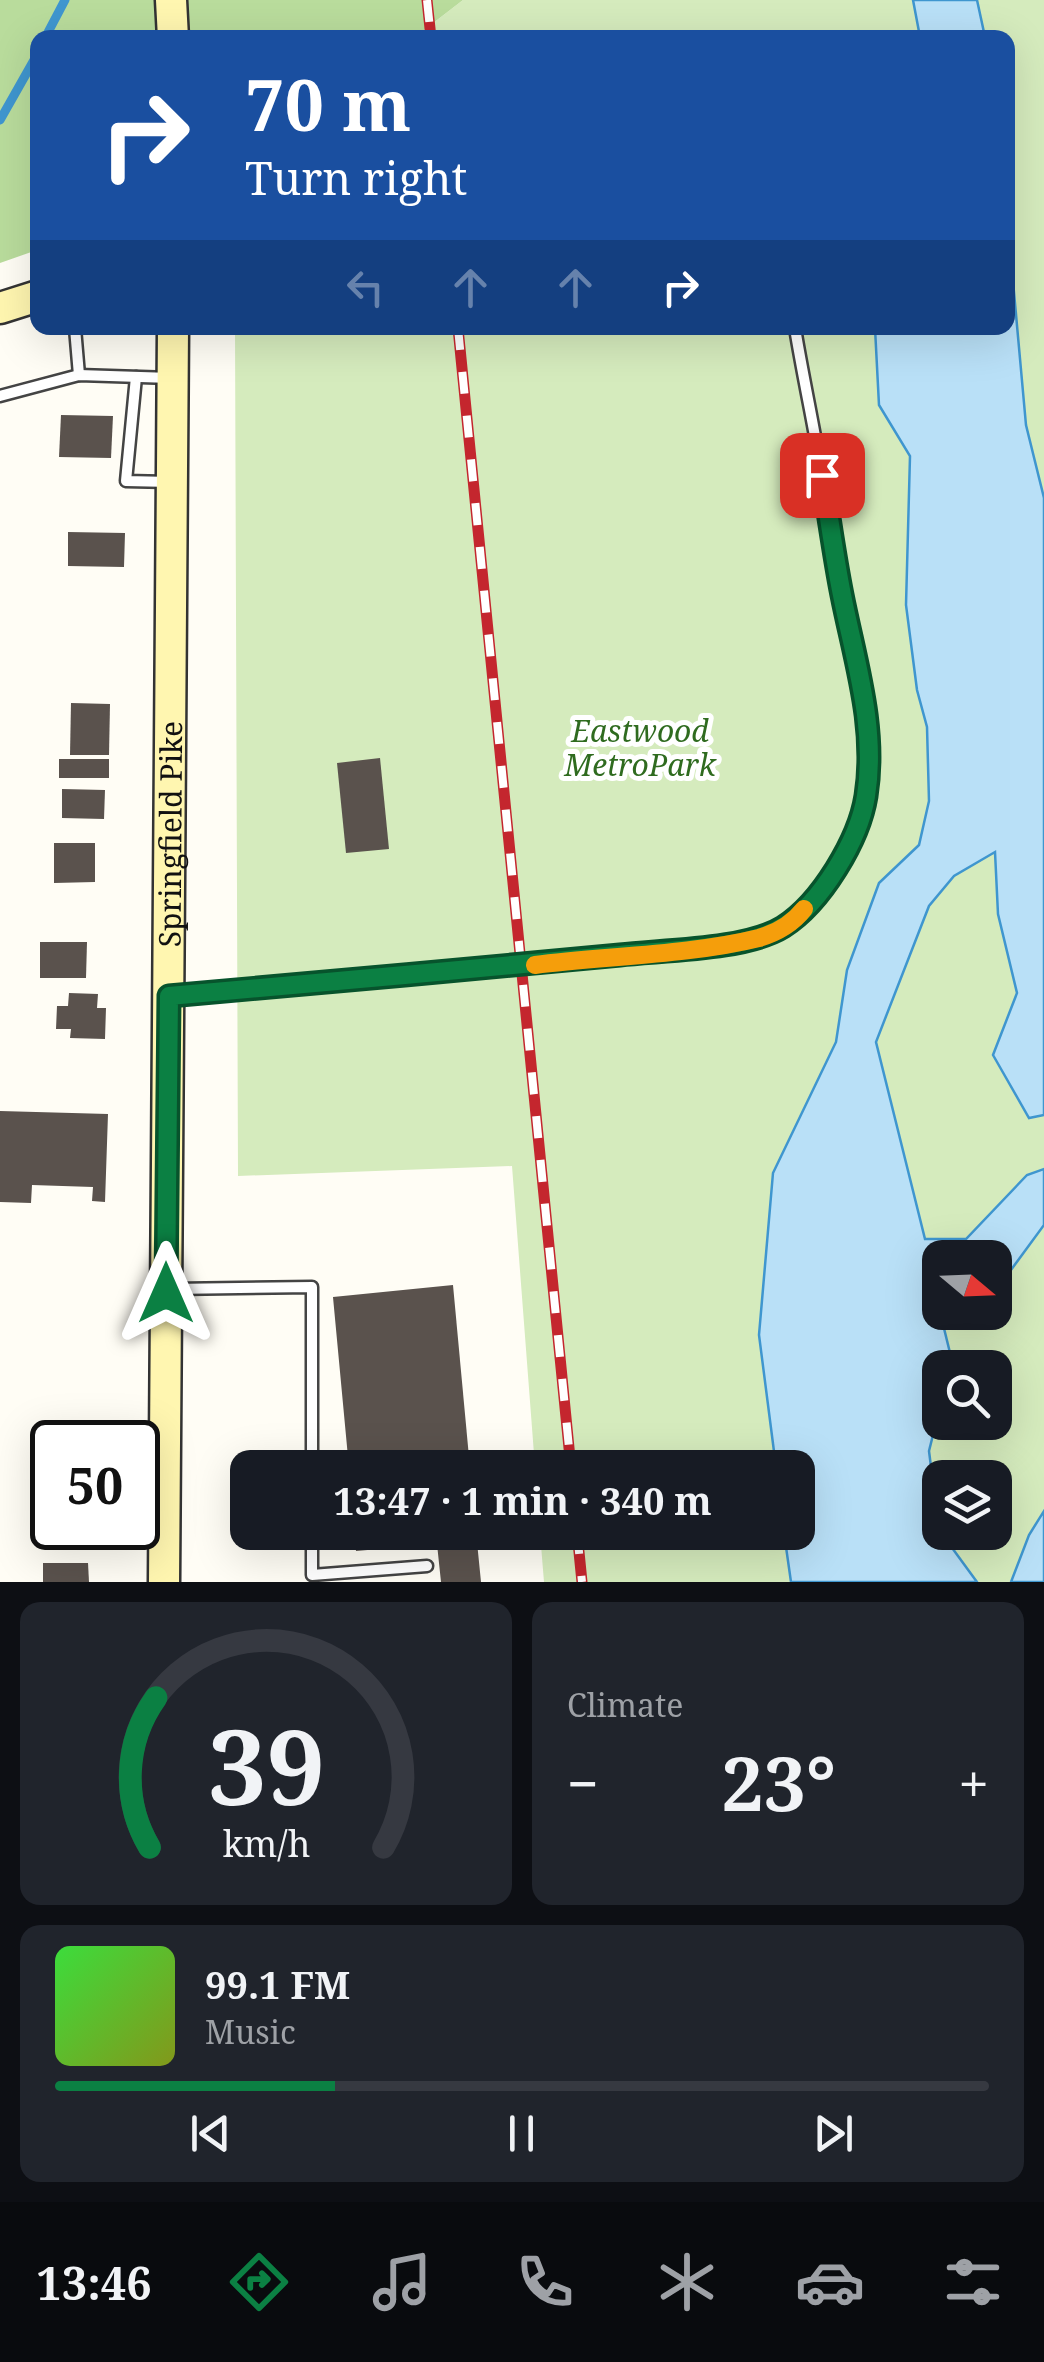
<!DOCTYPE html>
<html lang="en">
<head>
<meta charset="utf-8">
<style>
  body { margin:0; font-family:"Noto Serif",serif; background:#20242c; color:#f1f3f6; height:100vh; display:flex; flex-direction:column; font-size:38px; white-space:nowrap }
  * { box-sizing:border-box; margin:0 }
  p { font-size:32px; color:#9ea1a6 }
  .icon { flex:none; width:55px; height:55px; fill:none; stroke:currentColor; stroke-width:2; stroke-linecap:round; stroke-linejoin:round }
  .map { position:relative; height:1582px; overflow:hidden }
  .details { display:flex; flex-direction:column; gap:20px; padding:20px; background:#0d0f14; flex:1 }
  .details>* { flex:none }
  .banner { position:absolute; left:30px; top:30px; width:985px; height:305px; border-radius:20px; box-shadow:0 10px 40px #0002; background:#1a4fa0; color:#fff; overflow:hidden }
  .needle { width:65px; rotate:109deg }
  .buttons { position:absolute; left:922px; top:1240px; display:grid; gap:20px }
  .buttons a { display:grid; place-items:center; width:90px; height:90px; border-radius:20px; background:#171b24; box-shadow:0 10px 40px #0002; font-size:50px }
  .speed { position:absolute; left:30px; top:1420px; display:flex; gap:20px; font-size:50px; font-weight:700; text-align:center }
  .speed>* { display:grid; place-content:center; width:130px; height:130px; border-radius:50%; background:#171b24; box-shadow:0 10px 40px #0002; line-height:1 }
  .speed .limit { border:5px solid #111; border-radius:15px; background:#fff; color:#111 }
  .pin { position:absolute; display:grid; place-items:center; width:85px; height:85px; color:#fff; margin:-42px; border-radius:20px; box-shadow:0 5px 15px #0006 }
  .me { position:absolute; width:110px; margin:-55px; rotate:0deg; stroke-linejoin:round; filter:drop-shadow(0 0 8px #0008) }
  .turn { display:flex; align-items:center; gap:35px; height:210px; padding:0 50px; font-size:45px }
  .turn .icon { width:130px; height:130px; stroke-width:2.5 }
  .turn b { display:block; font-size:70px; line-height:85px }
  .lanes { display:flex; align-items:center; height:95px; padding:0 50px; background:#0003; justify-content:center; gap:50px; direction:ltr }
  .lanes .off { opacity:.35 }
  .big { font-size:75px; font-weight:700; line-height:1.1 }
  .details .card { flex:1; display:flex; flex-direction:column; justify-content:center; gap:15px; min-width:0; padding:0 35px; border-radius:20px; background:#20242c }
  .details .dial { align-items:center; gap:0 }
  .dial svg { height:260px; overflow:visible; fill:none; stroke:#363941; stroke-width:7; stroke-linecap:round; text-anchor:middle }
  .dial text { fill:#f1f3f6; stroke:none }
  .song { display:flex; align-items:center; gap:30px }
  .cover { width:120px; height:120px; border-radius:15px; background:linear-gradient(135deg,hsl(120 70% 55%),hsl(70 70% 35%)) }
  .played { height:10px; border-radius:5px; background:linear-gradient(90deg,#0b8043 30%,#363941 30%) }
  .keys { display:flex; justify-content:space-around; direction:ltr }
  .heat { display:flex; justify-content:space-between; align-items:center; font-size:55px; direction:ltr }
  .details .tiles { flex:1; display:grid; gap:20px; grid-template-columns:1fr 1fr }
  .card:last-child { grid-column:span 2 }
  .trip { position:absolute; left:230px; top:1450px; width:585px; height:100px; border-radius:20px; background:#171b24; box-shadow:0 10px 40px #0002; font-weight:700; line-height:100px; text-align:center }
  .menu { display:flex; height:160px; justify-content:space-around; align-items:center; background:#090b0e; color:#9ea1a6 }
  .menu .icon { width:70px; height:70px }
  .menu .selected { color:#0b8043 }
  .menu b { font-size:45px; color:#f1f3f6 }
  .map>svg:first-child { display:block }
</style>
</head>
<body>
<div class="map">
<svg width="1044" height="1582" viewBox="0 0 1044 1582">
  <rect width="100%" height="100%" fill="#fffdf5"/>
  <path fill="#d5ebbd" fill-rule="evenodd" d="M463,0h581v1582h-500l-4,-49 258,-1v-64l-263,-1 -23,-301 -274,10 -3,-848h773v-290l-593,-1zM940,1258h55v54h-55zM940,1368h55v54h-55zM940,1478h55v54h-55z"/>
  <path fill="#b9dc9c" d="M0,0h463l-48,37 -377,1 -1,212 -37,13z"/>
  <g fill="#b9e0f7" stroke="#3f96cf" stroke-width="2.5">
    <path d="M913,0h64l8,37h-65z"/>
    <path d="M1008,226l18,199 18,73v617l-15,3 -36,-63 24,-62 -19,-79 -3,-62 -41,24 -25,30 -53,136 49,197h41l61,-64 17,-6v56l-36,49 -13,1v-17h-55v54l12,49 -2,6 -10,1v39l-11,44 10,79 38,52h-186l-7,-49 14,-1v-64l-22,-1 -17,-132 14,-162 63,-131 11,-72 32,-87 40,-38 10,-44 -2,-74 -10,-37 -11,-85 4,-149 -31,-51 -4,-77h133z"/>
    <path d="M1044,1511v71h-33l18,-47z"/>
  </g>
  <g fill="none" stroke-linecap="round" stroke-linejoin="round">
    <g stroke="#3f96cf" stroke-width="9">
      <path d="M45,38l20,-38"/>
      <path d="M0,120l38,-67"/>
    </g>
  </g>
  <g fill="#5a524d">
    <path d="M61,415l52,1 -2,42 -52,-1z"/>
    <path d="M68,532l57,1 -1,34 -56,-1z"/>
    <path d="M71,703l39,1 -1,51h-39z"/>
    <path d="M380,758l9,91 -43,4 -9,-90z"/>
    <rect x="59" y="759" width="50" height="19"/>
    <path d="M62,789l43,1 -1,29 -42,-1z"/>
    <path d="M54,843h41v39l-41,1z"/>
    <path d="M40,942h47l-1,36h-46z"/>
    <path d="M69,993l29,1 -1,14h9l-1,31 -35,-1 1,-9h-15l1,-23h11z"/>
    <path d="M0,1111l108,3 -3,88 -13,-1 1,-14 -61,-2 -1,18 -31,-1z"/>
    <path d="M453,1285l17,183h-121l-16,-171z"/>
    <path d="M39,1504h13v24h39v19l-53,-1z"/>
    <path d="M354,1532h122l5,50h-40l-4,-38 -81,7z"/>
    <path d="M43,1563h45l1,19h-46z"/>
  </g>
  <g fill="none" stroke-linecap="round" stroke-linejoin="round">
    <g stroke="#444" stroke-width="15">
      <g id="service">
        <path d="M75,328l4,47"/>
        <path d="M136,377l-10,104 45,1"/>
        <path d="M0,396l79,-21 92,3"/>
        <path d="M170,996c150,-12 300,-26 451,-41 44,-5 125,-5 162,-28 48,-29 85,-106 87,-161 2,-58 -16,-115 -28,-171 -8,-39 -13,-79 -20,-119 -8,-50 -19,-99 -27,-148"/>
        <path d="M172,1289l140,-2v181"/>
        <path d="M312,1532v43l115,-9"/>
      </g>
    </g>
    <g stroke="#333" stroke-width="35">
      <g id="secondary">
        <path d="M171,0l2,38"/>
        <path d="M0,308l38,-12"/>
        <path id="s1" d="M164,1582l9,-1254"/>
      </g>
    </g>
    <use href="#service" stroke="#fff" stroke-width="10"/>
    <use href="#secondary" stroke="#fff6b0" stroke-width="30"/>
    <g stroke="#c4262e" stroke-width="11">
      <g id="rail">
        <path d="M427,0l4,38"/>
        <path d="M458,328l113,1140"/>
        <path d="M577,1532l5,50"/>
      </g>
    </g>
    <use href="#rail" stroke="#fff" stroke-width="8" stroke-dasharray="22" stroke-linecap="butt"/>
  </g>
  <g fill="none" stroke-linecap="round" stroke-linejoin="round">
    <g stroke="#07532c" stroke-width="25">
      <path id="route" d="M166,1293l3,-297c150,-14 301,-26 451,-41 44,-5 126,-5 163,-28 38,-24 76,-87 83,-131 11,-69 -11,-135 -24,-201 -8,-40 -13,-80 -20,-120"/>
    </g>
    <use href="#route" stroke="#0b8043" stroke-width="18"/>
    <path stroke="#f59e0b" stroke-width="18" d="M535,965c71,-9 155,-10 224,-27 17,-5 34,-15 45,-29"/>
  </g>
  <g text-anchor="middle" dominant-baseline="central" stroke-width="10" stroke-linejoin="round" paint-order="stroke">
    <g font-size="30" font-style="italic" fill="#2f6b1f" stroke="#fff">
      <text x="640" y="730">Eastwood<tspan x="640" dy="34">MetroPark</tspan></text>
    </g>
    <g font-size="30" fill="#111" stroke="#fff">
      <text stroke="none"><textPath href="#s1" startOffset="748">Springfield Pike</textPath></text>
    </g>
  </g>
</svg>
<div class="buttons">
<a><svg class="needle" viewBox="-14 -14 28 28"><path d="M0-13l5 13h-10z" fill="#e53935"/><path d="M0 13l5-13h-10z" fill="#9ea1a6"/></svg></a>
<a><svg class="icon" aria-label="search" viewBox="0 0 24 24"><circle cx="10" cy="10" r="6"/><path d="M15 15l6 6"/></svg></a>
<a><svg class="icon" aria-label="layers" viewBox="0 0 24 24"><path d="M12 4l9 5-9 5-9-5zM3 14l9 5 9-5"/></svg></a>
</div>
<div class="speed"><div class="limit">50</div></div>
<div class="pin" style="left:822px;top:475px;background:#d93025"><svg class="icon" aria-label="arrive" viewBox="0 0 24 24"><path d="M6 21V4h12l-3 4 3 4H6"/></svg></div>
<svg class="me" style="left:166px;top:1293px" viewBox="-20 -20 40 40"><path d="M0-17L14 15 0 8-14 15z" fill="#0b8043" stroke="#fff" stroke-width="4"/></svg>
<div class="trip">13:47 · 1 min · 340 m</div>
<div class="banner">
<div class="turn"><svg class="icon" aria-label="right" viewBox="0 0 24 24"><path d="M7 20v-9h11M14 6l5 5-5 5"/></svg><div><b>70 m</b>Turn right</div></div>
<div class="lanes"><svg class="icon off" aria-label="left" viewBox="0 0 24 24"><path d="M17 20v-9H6M10 6l-5 5 5 5"/></svg><svg class="icon off" aria-label="ahead" viewBox="0 0 24 24"><path d="M12 20V5M6 11l6-6 6 6"/></svg><svg class="icon off" aria-label="ahead" viewBox="0 0 24 24"><path d="M12 20V5M6 11l6-6 6 6"/></svg><svg class="icon" aria-label="right" viewBox="0 0 24 24"><path d="M7 20v-9h11M14 6l5 5-5 5"/></svg></div>
</div>
</div>
<section class="details">
<div class="tiles">
<div class="card dial"><svg viewBox="0 0 100 80">
<path d="M14 69A42 42 0 1 1 86 69"/>
<path d="M14 69A42 42 0 0 1 16 23" stroke="#0b8043"/>
<text x="50" y="56" font-size="32" font-weight="700">39</text>
<text x="50" y="72" font-size="11">km/h</text>
</svg></div>
<div class="card"><p>Climate</p>
<div class="heat"><a>−</a><b class="big">23°</b><a>+</a></div>
</div>
<div class="card">
<div class="song"><i class="cover"></i><div><b>99.1 FM</b><p>Music</p></div></div>
<div class="played"></div>
<div class="keys"><svg class="icon" aria-label="previous" viewBox="0 0 24 24"><path d="M18 5L8 12l10 7zM5 5v14"/></svg><svg class="icon" aria-label="pause" viewBox="0 0 24 24"><path d="M8 5v14M16 5v14"/></svg><svg class="icon" aria-label="next" viewBox="0 0 24 24"><path d="M6 5l10 7-10 7zM19 5v14"/></svg></div>
</div>
</div>
</section>
<nav class="menu">
<b>13:46</b>
<svg class="icon selected" aria-label="directions" viewBox="0 0 24 24"><path d="M12 3l9 9-9 9-9-9zM9 14v-3h6M13 9l2 2-2 2"/></svg>
<svg class="icon" aria-label="music" viewBox="0 0 24 24"><path d="M9 18V5l10-2v13"/><circle cx="6" cy="18" r="3"/><circle cx="16" cy="16" r="3"/></svg>
<svg class="icon" aria-label="phone" viewBox="0 0 24 24"><path d="M5 4h4l2 5-3 2q2 4 5 5l2-3 5 2v4C11 20 4 13 5 4z"/></svg>
<svg class="icon" aria-label="climate" viewBox="0 0 24 24"><path d="M12 3v18M4 7l16 10M4 17L20 7"/></svg>
<svg class="icon" aria-label="car" viewBox="0 0 24 24"><path d="M5 17H2v-5l4-1 3-4h7l3 4 3 1v5h-3M9 17h6M6 11h13"/><circle cx="7" cy="17" r="2"/><circle cx="17" cy="17" r="2"/></svg>
<svg class="icon" aria-label="filters" viewBox="0 0 24 24"><path d="M4 7h16M4 17h16"/><circle cx="9" cy="7" r="2"/><circle cx="15" cy="17" r="2"/></svg>
</nav>
</body>
</html>
